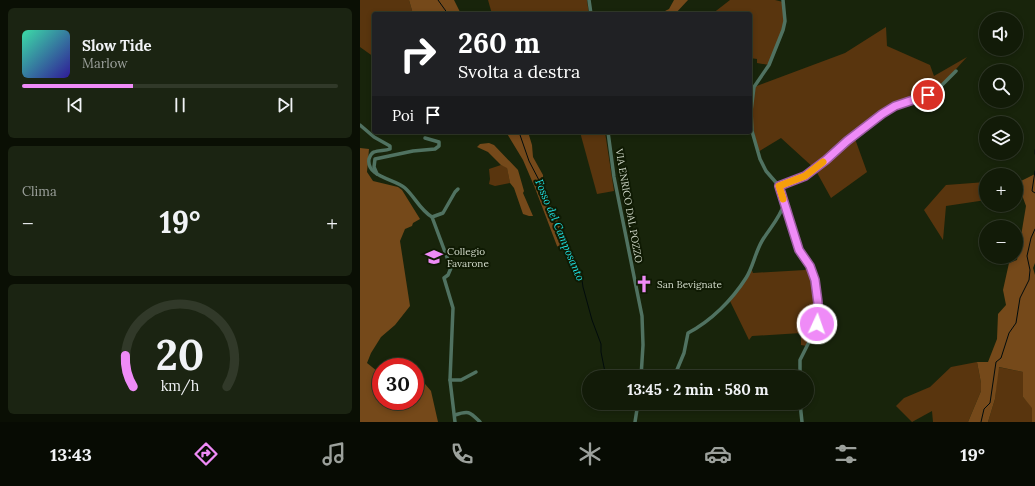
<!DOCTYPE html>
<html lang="it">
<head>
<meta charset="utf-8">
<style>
  body { margin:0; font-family:Lora,serif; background:#1b2412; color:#f1f3f6; height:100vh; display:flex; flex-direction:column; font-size:15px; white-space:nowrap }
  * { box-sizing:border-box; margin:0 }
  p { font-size:13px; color:#9ca19c }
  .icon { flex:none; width:22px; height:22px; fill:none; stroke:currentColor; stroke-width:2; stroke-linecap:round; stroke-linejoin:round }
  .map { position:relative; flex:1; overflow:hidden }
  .side { display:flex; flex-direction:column; gap:8px; padding:8px; background:#0a0f04; width:360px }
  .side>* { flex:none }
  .guide { position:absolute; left:12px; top:12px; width:380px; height:122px; border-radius:4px; box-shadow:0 2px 6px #0003,0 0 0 1px #313929; background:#202124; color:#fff; overflow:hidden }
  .controls { position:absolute; left:619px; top:12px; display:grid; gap:8px }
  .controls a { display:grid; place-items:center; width:44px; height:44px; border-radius:50%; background:#121b08; box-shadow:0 2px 6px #0003,0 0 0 1px #313929; font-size:20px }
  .speed { position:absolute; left:12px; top:358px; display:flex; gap:8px; font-size:20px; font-weight:700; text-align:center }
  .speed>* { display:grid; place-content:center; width:52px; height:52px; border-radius:50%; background:#121b08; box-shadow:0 2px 6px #0003,0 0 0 1px #313929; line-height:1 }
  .speed .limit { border:6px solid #d22; background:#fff; color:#111 }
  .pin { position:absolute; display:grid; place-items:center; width:34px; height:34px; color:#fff; margin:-17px; border:2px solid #fff; border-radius:50%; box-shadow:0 1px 4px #0007 }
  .me { position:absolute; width:44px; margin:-22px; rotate:3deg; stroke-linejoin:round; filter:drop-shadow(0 0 3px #0008) }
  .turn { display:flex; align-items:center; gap:14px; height:84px; padding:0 20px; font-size:18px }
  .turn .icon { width:52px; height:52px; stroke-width:2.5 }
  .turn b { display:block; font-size:28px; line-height:34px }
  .then { display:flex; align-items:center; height:38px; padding:0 20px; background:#0003; gap:8px; font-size:15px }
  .big { font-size:30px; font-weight:700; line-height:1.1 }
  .side .widget { flex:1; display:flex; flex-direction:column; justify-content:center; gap:6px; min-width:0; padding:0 14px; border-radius:6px; background:#1b2412 }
  .side .dial { align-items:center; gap:0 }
  .dial svg { height:104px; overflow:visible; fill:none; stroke:#313929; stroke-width:7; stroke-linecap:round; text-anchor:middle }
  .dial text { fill:#f1f3f6; stroke:none }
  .song { display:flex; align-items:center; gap:12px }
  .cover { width:48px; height:48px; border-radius:6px; background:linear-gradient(135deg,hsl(160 70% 55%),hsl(250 70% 35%)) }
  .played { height:4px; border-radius:2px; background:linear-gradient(90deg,#ef8bf7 35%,#313929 35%) }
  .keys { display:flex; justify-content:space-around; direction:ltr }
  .heat { display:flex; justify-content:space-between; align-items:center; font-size:22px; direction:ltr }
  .trip { position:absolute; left:222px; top:370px; width:232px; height:40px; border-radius:20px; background:#121b08; box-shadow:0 2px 6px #0003,0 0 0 1px #313929; font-weight:700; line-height:40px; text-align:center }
  .tabs { display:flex; height:64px; justify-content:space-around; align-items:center; background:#070b03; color:#9ca19c }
  .tabs .icon { width:28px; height:28px }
  .tabs .selected { color:#ef8bf7 }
  .tabs b { font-size:18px; color:#f1f3f6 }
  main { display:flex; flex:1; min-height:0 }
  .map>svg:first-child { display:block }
</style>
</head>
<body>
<main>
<section class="side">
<div class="widget">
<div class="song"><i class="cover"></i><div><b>Slow Tide</b><p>Marlow</p></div></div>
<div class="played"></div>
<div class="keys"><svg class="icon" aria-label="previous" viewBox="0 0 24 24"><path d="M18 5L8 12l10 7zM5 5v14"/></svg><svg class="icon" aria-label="pause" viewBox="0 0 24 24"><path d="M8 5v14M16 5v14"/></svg><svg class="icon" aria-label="next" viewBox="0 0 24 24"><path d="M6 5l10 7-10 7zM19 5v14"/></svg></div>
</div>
<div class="widget"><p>Clima</p>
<div class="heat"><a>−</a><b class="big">19°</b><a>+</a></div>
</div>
<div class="widget dial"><svg viewBox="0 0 100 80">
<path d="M14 69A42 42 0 1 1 86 69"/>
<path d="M14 69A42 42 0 0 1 8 45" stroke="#ef8bf7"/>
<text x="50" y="56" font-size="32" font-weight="700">20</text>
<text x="50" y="72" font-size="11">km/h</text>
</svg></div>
</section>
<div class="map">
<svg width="675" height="422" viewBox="0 0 675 422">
  <rect width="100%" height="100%" fill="#18240b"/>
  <g fill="#59350e">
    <path d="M0,0h49l4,14h-39v43l-14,-10z"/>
    <path d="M128,0h99l2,14h-97z"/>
    <path d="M370,0h45l8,2 2,19 -16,44 -12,-2v-4l-7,-1v-44h-38z"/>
    <path d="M526,27l1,19 43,19 4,11 33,-19 -31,34 -41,15 -41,30 13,36 -36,26 -16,-29 -34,-31 -23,14 -7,-35 3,-30 91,-34z"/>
    <path d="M220,132h25l9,59 -17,3z"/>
    <path d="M141,165l6,2 3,16 -15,3 -6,-2 1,-5 -1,-10z"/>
    <path d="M626,182v18l-40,6 -3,34 -19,-30 22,-25z"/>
    <path d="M449,264c7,19 11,39 8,59 -2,7 -7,16 -10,23l-6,-1v-12l-49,3 -3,4 -19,-39 21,-33 2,5 52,-3z"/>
    <path d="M617,362l4,21v8l-13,31h-35l-1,-11 -20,11 -16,-16 8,-8 26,-11 21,-20z"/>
    <path d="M638,367l25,5v25l10,11 -1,14h-44l7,-23z"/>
  </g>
  <g fill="#75491a">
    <path d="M49,0h45l7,14h-48z"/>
    <path d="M314,0h14l-13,14h-16l10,-5z"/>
    <path d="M146,132h22l4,13 1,12 10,18v12l10,25 10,19 8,20 -6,1 -8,-6 -22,-58 -12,-28z"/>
    <path d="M129,143l5,2 24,25 6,21 -1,2 10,23h-4l-6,-2 -9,-26 -4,-5 -3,-15 -6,-3 -13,-13 -11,-5 3,-3z"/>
    <path d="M0,148l9,1 -2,23 6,9 25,6 4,3 18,29 -7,4 -1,3 -7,3 -5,12 10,65 -15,19 -14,12 -10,16 -4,10 10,8 4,1v29h34v-24l5,1 11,13 7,31h-78z"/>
    <path d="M675,174v89l-2,5 2,7v147h-3v-14l-9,-11v-25l-24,-5 -4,32 -7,23h-20l13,-31v-8l-4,-21h11l9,-23 1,-25 8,-9 -3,-15 6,-27 8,-3 9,-54 -4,-11 -1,-14z"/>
  </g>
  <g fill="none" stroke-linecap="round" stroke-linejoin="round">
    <g stroke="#010b0c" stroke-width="1">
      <path d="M78,0l10,14"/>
      <path d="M159,132l10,29 12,23 15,41 13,29 7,9 6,17 1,7 9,33 9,24v8l5,25"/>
      <path d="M675,150v4"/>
      <path d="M675,171l-3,20 3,2"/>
      <path d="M254,403l1,1"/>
      <path d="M621,422l3,-13 6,-6 6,-41 5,-4 8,-25 7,-10 4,-25 9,-18 1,-10 -3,-14 4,-18 4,-9"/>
    </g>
    <g stroke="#507261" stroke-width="3.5">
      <path d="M229,0l2,14"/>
      <path d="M0,125l14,12 16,9v3c-5,2 -11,1 -16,3 -3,1 -4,4 -5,7 -3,18 26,20 36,29 10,9 15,22 27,29l19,51 -3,7 -4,3 9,30 -3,72 5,42"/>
      <path d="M248,132l6,45 28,139 1,29 -2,32"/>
      <path d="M17,174l-3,-7 1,-8 38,-8 22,-2 4,-3v-4l-14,-4"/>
      <path d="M419,186l-13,-15 -6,-12 -8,-28 -1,-20 3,-24 15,-22 14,-35 2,-9 -2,-21"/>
      <path d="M72,217l11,-4 12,-21 3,-3"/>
      <path d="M314,377l10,-24 4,-20c23,-12 44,-33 58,-55 7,-11 9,-25 16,-37 7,-12 18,-23 22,-37"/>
      <path d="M440,377v-17l11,-22 6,-15 1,-20 -3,-23 -5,-14 -11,-16 -13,-40 -4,-18 -3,-6 26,-9 21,-17 21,-19 35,-27 13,-8 41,-15 20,-20"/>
      <path d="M90,380h11l15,-8"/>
      <path d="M440,403l2,19"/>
      <path d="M278,406l9,-3"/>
      <path d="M95,415c14,-5 15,-3 25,7"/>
      <path d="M275,422l3,-19"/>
    </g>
  </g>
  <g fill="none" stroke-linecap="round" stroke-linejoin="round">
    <g stroke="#9b5aa1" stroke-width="10">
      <path id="route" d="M457,324l1,-21 -3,-23 -5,-14 -11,-16 -20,-64 26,-10 21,-16 21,-19 35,-27 13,-8 33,-11"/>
    </g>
    <use href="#route" stroke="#ef8bf7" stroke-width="7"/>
    <path stroke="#f59e0b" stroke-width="7" d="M423,199l-4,-13 26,-10 18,-14"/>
  </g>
  <defs>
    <g id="university-bare" transform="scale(1.38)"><path d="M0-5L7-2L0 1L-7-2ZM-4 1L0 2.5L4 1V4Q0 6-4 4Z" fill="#ef8bf7" stroke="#0f1a03" stroke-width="2.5" paint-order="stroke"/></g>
    <g id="church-bare" transform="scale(1.38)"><path d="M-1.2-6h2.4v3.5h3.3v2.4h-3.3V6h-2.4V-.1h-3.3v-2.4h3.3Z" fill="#ef8bf7" stroke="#0f1a03" stroke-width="2.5" paint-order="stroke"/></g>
  </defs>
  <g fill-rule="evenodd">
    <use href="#university-bare" x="74" y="257"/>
    <use href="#church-bare" x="284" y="284"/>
  </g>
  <g text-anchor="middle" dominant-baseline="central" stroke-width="4" stroke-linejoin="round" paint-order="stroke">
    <g font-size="10" fill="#d0d8c8" stroke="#0f1a03">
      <text transform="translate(269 206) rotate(80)">VIA ENRICO DAL POZZO</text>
    </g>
    <g font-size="10" fill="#d0d8c8" stroke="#0f1a03" text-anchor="start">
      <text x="87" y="251">Collegio<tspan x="87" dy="12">Favarone</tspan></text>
      <text x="297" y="284">San Bevignate</text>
    </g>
    <g font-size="11" font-style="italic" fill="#1fe1e3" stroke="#0f1a03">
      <text transform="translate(200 230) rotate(67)">Fosso del Camposanto</text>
    </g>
  </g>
</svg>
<div class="controls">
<a><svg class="icon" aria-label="sound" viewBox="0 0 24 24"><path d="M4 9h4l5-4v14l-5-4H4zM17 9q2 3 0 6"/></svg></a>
<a><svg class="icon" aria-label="search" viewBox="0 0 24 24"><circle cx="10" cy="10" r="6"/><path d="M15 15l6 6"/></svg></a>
<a><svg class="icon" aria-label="layers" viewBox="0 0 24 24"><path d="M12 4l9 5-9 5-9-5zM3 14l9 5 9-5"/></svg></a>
<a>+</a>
<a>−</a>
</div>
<div class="speed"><div class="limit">30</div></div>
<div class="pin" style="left:568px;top:95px;background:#d93025"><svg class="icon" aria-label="arrive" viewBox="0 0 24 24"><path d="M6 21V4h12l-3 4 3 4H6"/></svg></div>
<svg class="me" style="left:457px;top:324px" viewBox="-20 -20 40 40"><circle r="17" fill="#ef8bf7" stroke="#fff" stroke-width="3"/><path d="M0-11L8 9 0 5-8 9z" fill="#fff"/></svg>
<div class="trip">13:45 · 2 min · 580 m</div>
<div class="guide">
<div class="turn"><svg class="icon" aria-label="right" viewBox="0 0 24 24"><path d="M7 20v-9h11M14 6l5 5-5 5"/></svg><div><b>260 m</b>Svolta a destra</div></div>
<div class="then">Poi<svg class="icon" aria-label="arrive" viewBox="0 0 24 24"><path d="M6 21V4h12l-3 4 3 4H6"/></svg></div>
</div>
</div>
</main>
<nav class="tabs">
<b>13:43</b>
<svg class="icon selected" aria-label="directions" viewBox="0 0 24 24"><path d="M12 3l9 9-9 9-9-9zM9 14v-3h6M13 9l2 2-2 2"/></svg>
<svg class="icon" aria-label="music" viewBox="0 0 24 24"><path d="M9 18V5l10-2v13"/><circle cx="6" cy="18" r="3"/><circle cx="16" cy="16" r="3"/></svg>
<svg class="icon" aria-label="phone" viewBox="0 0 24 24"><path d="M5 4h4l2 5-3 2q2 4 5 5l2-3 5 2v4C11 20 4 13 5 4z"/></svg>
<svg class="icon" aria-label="climate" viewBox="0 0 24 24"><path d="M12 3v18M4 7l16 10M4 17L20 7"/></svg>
<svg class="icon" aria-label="car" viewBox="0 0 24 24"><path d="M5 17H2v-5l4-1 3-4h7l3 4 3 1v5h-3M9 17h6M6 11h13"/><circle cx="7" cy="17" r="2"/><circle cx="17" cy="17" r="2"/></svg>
<svg class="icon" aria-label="filters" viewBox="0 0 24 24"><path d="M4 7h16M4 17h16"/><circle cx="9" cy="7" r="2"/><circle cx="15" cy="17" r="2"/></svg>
<b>19°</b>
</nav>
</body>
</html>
